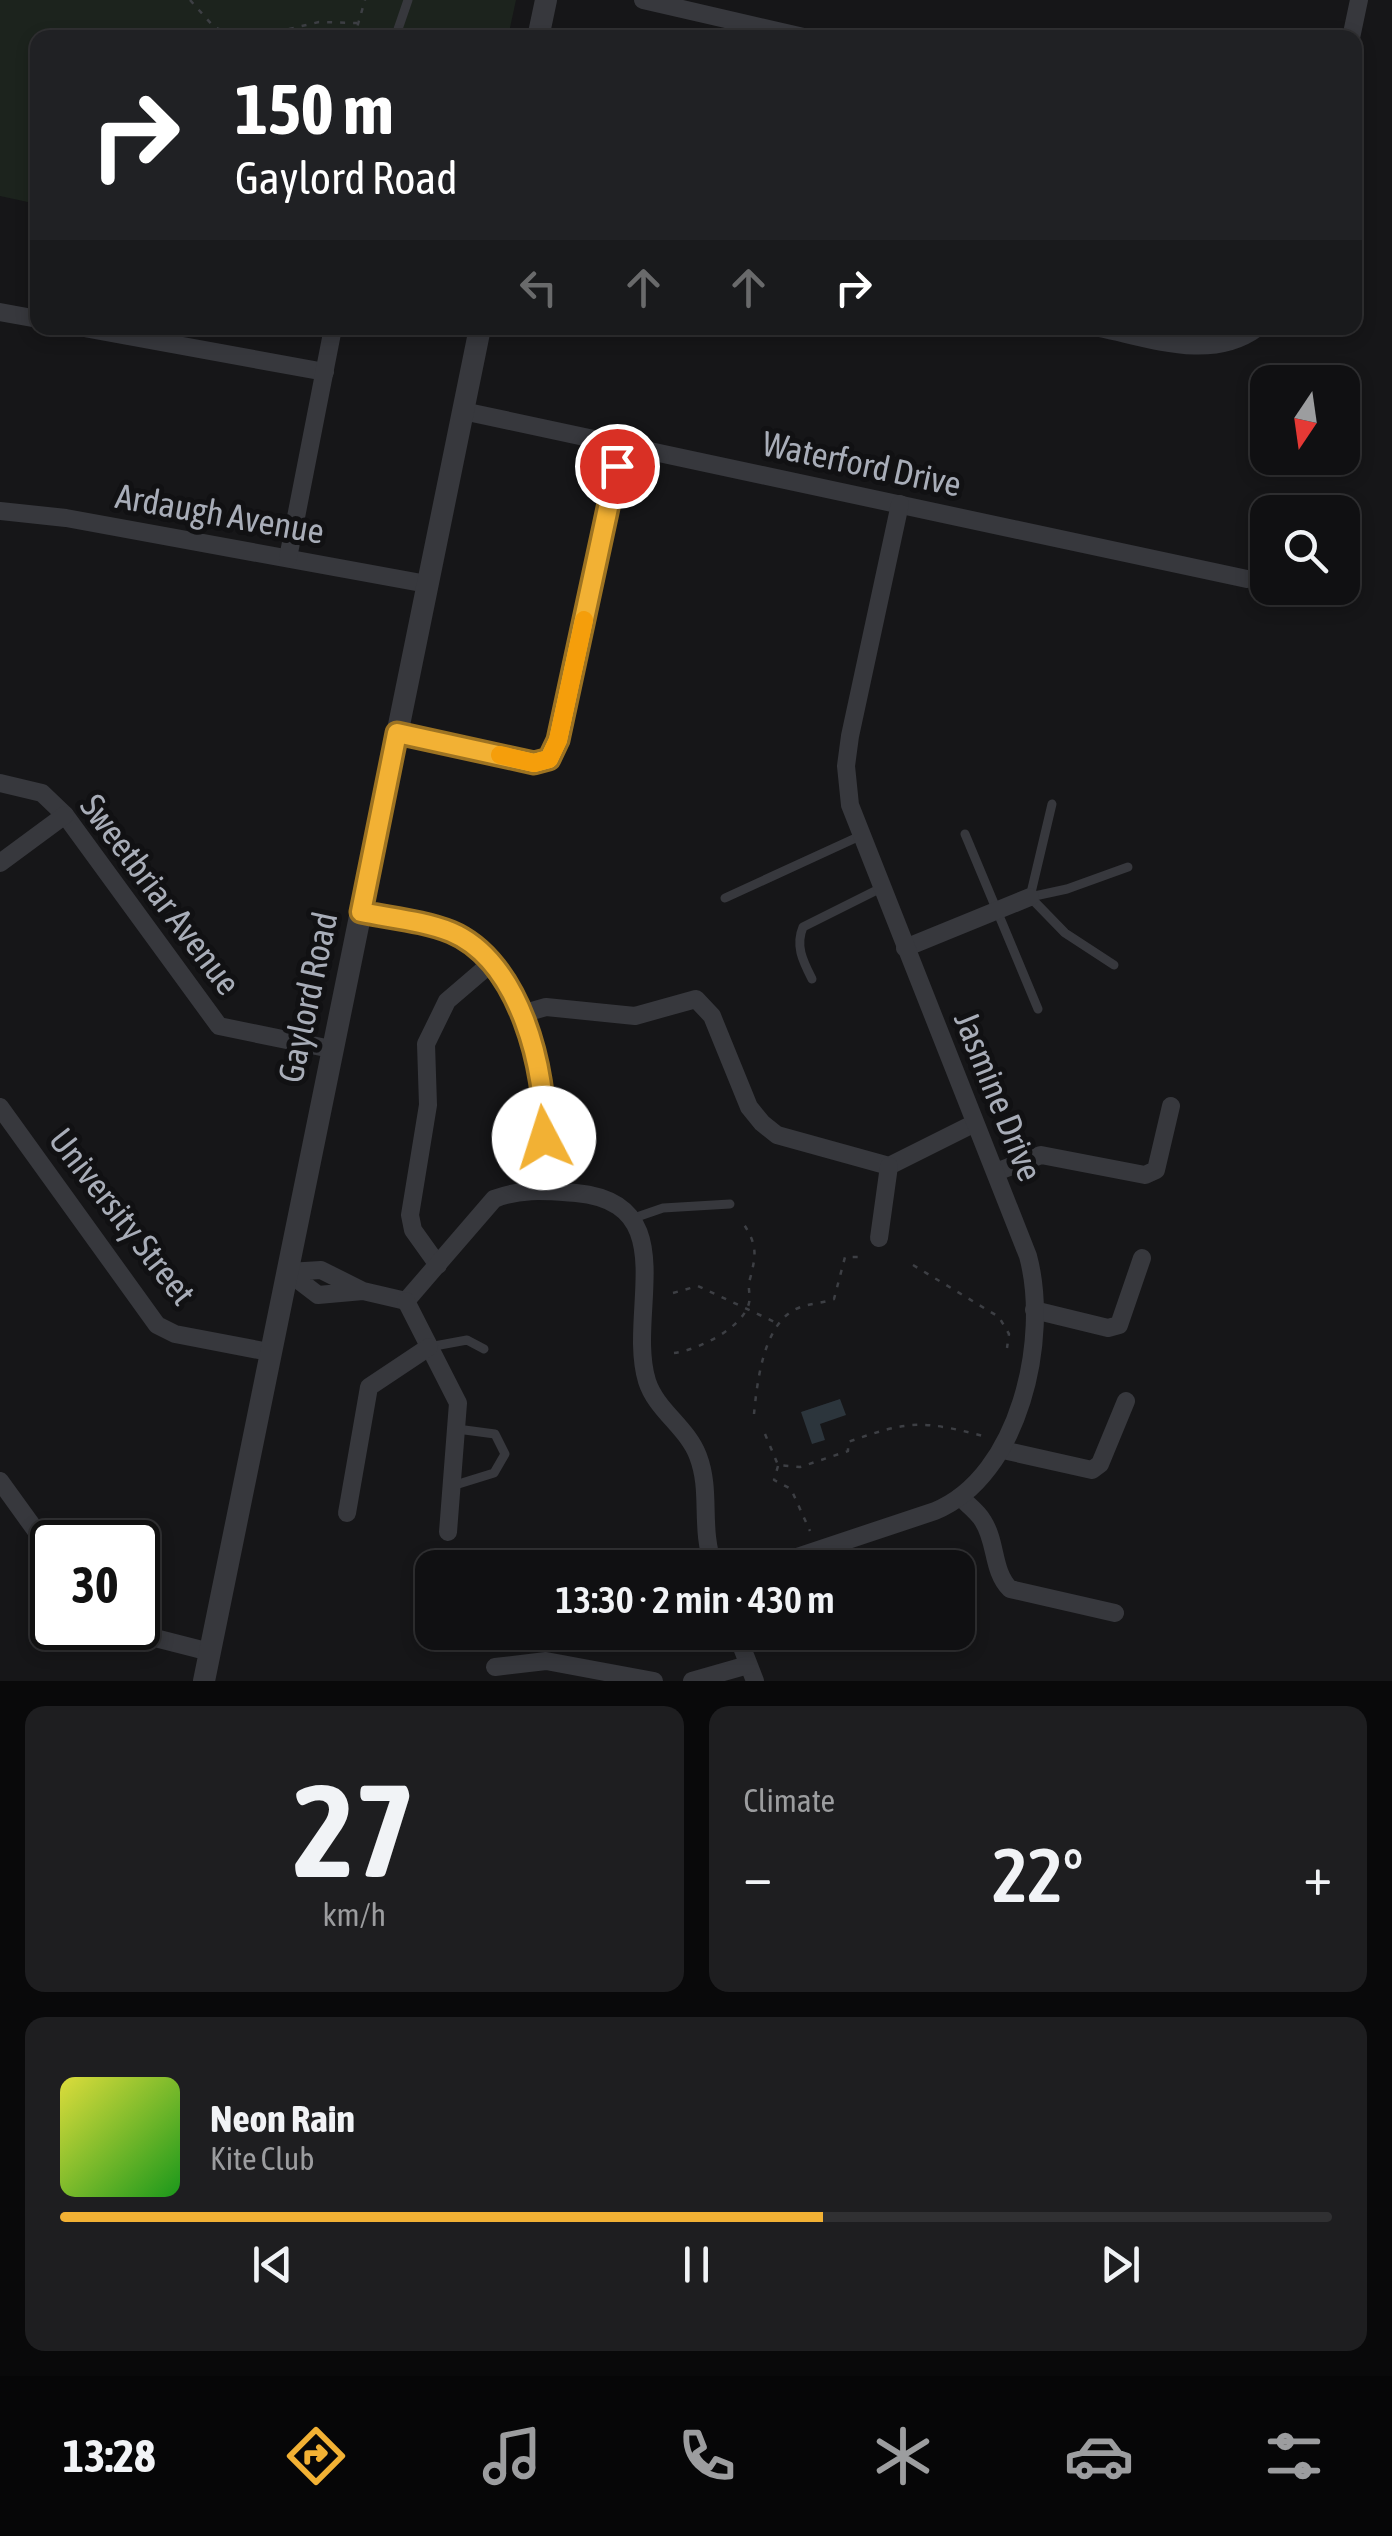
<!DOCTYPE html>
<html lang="en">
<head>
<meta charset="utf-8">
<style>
  body { margin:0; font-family:"Asap Condensed",sans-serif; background:#1e1e20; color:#f1f3f6; height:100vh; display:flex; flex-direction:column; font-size:38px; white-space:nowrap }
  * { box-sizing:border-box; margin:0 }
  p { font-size:32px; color:#9c9d9f }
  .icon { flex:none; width:55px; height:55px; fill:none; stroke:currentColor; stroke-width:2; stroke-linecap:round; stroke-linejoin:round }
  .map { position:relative; height:1681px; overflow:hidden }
  .side { display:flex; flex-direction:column; gap:25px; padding:25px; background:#09090a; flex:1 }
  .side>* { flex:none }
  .guide { position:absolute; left:30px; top:30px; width:1332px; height:305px; border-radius:20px; box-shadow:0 5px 15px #0003,0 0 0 2px #303032; background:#202124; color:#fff; overflow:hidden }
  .needle { width:65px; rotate:193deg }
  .controls { position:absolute; left:1250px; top:365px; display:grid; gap:20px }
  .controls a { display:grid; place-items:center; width:110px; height:110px; border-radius:20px; background:#101012; box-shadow:0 5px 15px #0003,0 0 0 2px #303032; font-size:50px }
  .speed { position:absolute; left:30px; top:1520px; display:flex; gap:20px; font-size:50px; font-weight:700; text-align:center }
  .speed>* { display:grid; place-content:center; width:130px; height:130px; border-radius:50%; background:#101012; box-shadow:0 5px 15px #0003,0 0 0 2px #303032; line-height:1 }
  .speed .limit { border:5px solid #111; border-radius:15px; background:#fff; color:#111 }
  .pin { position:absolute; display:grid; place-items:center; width:85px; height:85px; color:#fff; margin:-42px; border:5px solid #fff; border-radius:50%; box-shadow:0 2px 10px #0007 }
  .me { position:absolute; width:110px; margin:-55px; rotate:355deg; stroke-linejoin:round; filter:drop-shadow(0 0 8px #0008) }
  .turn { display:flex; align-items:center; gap:35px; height:210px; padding:0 40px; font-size:45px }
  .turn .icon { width:130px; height:130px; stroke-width:2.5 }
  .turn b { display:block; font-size:70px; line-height:85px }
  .lanes { display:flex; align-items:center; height:95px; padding:0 40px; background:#0003; justify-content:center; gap:50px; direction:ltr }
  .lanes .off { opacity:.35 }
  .big { font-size:75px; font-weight:600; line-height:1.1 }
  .side .tile { flex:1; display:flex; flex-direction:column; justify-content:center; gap:15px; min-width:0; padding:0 35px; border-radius:20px; background:#1e1e20 }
  .side .dial { align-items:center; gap:0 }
  .dial b { font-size:130px; line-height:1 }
  .song { display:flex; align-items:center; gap:30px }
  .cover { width:120px; height:120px; border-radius:15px; background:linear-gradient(135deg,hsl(60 70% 55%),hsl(120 70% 35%)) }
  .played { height:10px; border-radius:5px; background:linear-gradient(90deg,#f2b134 60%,#303032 60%) }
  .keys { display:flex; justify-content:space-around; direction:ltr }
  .heat { display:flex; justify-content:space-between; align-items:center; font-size:55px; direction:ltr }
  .side .tiles { flex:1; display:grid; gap:25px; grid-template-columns:1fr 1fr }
  .tile:last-child { grid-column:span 2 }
  .trip { position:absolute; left:415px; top:1550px; width:560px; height:100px; border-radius:20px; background:#101012; box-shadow:0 5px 15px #0003,0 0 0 2px #303032; font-weight:600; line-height:100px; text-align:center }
  .tabs { display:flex; height:160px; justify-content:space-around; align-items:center; background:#060607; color:#9c9d9f }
  .tabs .icon { width:70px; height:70px }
  .tabs .selected { color:#f2b134 }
  .tabs b { font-size:45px; color:#f1f3f6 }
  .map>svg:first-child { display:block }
</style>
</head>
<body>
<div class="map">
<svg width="1392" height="1681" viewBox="0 0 1392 1681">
  <rect width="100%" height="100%" fill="#161618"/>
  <path fill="#1c231d" d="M0,0h516l-8,37 -470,1 -1,166 -37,-8z"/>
  <path fill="#2c353c" d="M840,1399l6,16 -26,9 5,16 -13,4 -11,-32z"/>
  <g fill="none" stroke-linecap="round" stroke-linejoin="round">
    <g stroke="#3d3f44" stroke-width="2.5" stroke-dasharray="5 8" stroke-linecap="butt">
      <path d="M190,0l24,27 28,11"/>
      <path d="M251,38l68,-16 38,1"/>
      <path d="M354,38l11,-38"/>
      <path d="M913,1265l86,52 10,17 -2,14"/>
      <path d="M673,1293l25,-7 81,38"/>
      <path d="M674,1353c24,-3 69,-25 75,-50 2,-8 -2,-16 1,-24 6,-24 8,-33 -7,-56"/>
      <path d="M754,1414c3,-31 9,-87 40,-104 13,-7 27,-6 40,-11l11,-42h16"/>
      <path d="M765,1434l13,31 22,2 48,-16v-9c62,-22 74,-22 139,-5"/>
      <path d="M778,1466l-4,14 17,9 19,42"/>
    </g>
    <g stroke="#37383d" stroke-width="9">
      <path d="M395,38l13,-38"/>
      <path d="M965,834l73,175"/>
      <path d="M1030,897l35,36 49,32"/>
      <path d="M1030,897l37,-8 61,-22"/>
      <path d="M1030,897l22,-93"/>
      <path d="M725,898l135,-62"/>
      <path d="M812,979c-9,-18 -17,-33 -9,-52l78,-39"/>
      <path d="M631,1219l32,-11 67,-4"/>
      <path d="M429,1347l38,-7 17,9"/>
      <path d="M452,1486l42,-13 11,-19 -10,-20 -38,-5"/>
    </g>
    <g stroke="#37383d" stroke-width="18">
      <path d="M643,0l165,38"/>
      <path d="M1351,38l8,-38"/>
      <path d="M0,312l38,7"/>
      <path d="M84,328l241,44"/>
      <path d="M1099,328c51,10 112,34 158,0"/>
      <path d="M463,411l784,168"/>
      <path d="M0,511l66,7 361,66"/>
      <path d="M288,558l45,-230"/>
      <path d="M397,733l136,30 16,-4 8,-19 65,-295"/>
      <path d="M0,783l42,10 23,22 154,211 112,23"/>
      <path d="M0,863l65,-48"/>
      <path d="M361,912c28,6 62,9 89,20 15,6 25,18 35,29 59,61 64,147 56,229"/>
      <path d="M905,948l125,-51"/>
      <path d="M525,1013l21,-6 89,9 61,-17 16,17 37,91 13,16 15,12 112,31 84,-42"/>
      <path d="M0,1107l157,218 18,9 94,18"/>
      <path d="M996,1172l45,-17 104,20 11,-5 15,-64"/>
      <path d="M879,1238l10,-72"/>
      <path d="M438,1265l-25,-35 -3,-15 18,-110 -2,-61 21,-43 42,-36"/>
      <path d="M363,1291l-45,4 -30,-23 33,-2 42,21 43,10 88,-102c28,-11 53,-8 82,-6 109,10 50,120 71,188 9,29 40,46 51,75 14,37 1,70 16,112"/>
      <path d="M406,1301l52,102 -10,129"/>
      <path d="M1034,1310l74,18 11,-3 23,-67"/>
      <path d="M1003,1450l89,20 8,-6 26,-63"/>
      <path d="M0,1481l52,72"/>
      <path d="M960,1497c8,8 18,15 23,24 14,22 9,50 27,68l105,24"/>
      <path d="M347,1513l22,-126 60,-40"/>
      <path d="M764,1568l171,-57c85,-35 115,-173 93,-255l-178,-451 -4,-39 4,-30 50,-232"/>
      <path d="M116,1628l94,24"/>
      <path d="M736,1632l19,49"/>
      <path d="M495,1667l51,-6 108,20"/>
      <path d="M692,1681l56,-16"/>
    </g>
    <g stroke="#37383d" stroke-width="22">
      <path d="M538,38l8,-38"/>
      <path d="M204,1681l276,-1353"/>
    </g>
  </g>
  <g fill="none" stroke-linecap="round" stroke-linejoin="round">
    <g stroke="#9d7322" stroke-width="25">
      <path id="route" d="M544,1138c3,-67 -24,-177 -93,-206 -27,-11 -61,-14 -90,-20l36,-179 137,30 15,-4 9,-19 59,-274"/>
    </g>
    <use href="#route" stroke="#f2b134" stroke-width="18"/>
    <path stroke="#f59e0b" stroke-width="18" d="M500,755l34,8 15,-4 9,-19 26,-120"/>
  </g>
  <g text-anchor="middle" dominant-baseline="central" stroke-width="10" stroke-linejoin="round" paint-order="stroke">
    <g font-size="35" fill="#a8adb8" stroke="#111113">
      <text transform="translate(862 463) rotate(12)">Waterford Drive</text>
      <text transform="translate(220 513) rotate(10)">Ardaugh Avenue</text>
      <text transform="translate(161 894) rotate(53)">Sweetbriar Avenue</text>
      <text transform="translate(307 997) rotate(-78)">Gaylord Road</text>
      <text transform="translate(999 1096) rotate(68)">Jasmine Drive</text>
      <text transform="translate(123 1216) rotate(52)">University Street</text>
    </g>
  </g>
</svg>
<div class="controls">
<a><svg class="needle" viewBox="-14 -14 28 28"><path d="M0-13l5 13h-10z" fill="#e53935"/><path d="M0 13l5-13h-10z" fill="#9c9d9f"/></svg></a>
<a><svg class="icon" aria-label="search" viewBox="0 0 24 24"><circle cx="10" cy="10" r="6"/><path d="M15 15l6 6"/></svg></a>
</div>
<div class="speed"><div class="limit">30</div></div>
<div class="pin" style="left:617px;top:466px;background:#d93025"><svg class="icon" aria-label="arrive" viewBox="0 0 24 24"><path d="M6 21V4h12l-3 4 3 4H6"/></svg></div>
<svg class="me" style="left:544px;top:1138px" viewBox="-20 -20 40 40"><circle r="19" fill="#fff"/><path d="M0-13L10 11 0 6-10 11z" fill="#f2b134"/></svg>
<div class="trip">13:30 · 2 min · 430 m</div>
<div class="guide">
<div class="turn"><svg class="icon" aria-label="right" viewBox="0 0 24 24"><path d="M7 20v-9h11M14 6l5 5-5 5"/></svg><div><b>150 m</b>Gaylord Road</div></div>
<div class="lanes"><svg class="icon off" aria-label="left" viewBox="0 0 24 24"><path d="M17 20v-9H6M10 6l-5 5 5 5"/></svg><svg class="icon off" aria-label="ahead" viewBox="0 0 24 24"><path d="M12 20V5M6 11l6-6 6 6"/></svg><svg class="icon off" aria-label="ahead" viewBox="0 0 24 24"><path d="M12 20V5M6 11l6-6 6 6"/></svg><svg class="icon" aria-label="right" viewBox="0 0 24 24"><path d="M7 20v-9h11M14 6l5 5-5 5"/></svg></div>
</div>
</div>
<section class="side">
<div class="tiles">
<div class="tile dial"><b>27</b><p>km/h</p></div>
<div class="tile"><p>Climate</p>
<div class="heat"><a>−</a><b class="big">22°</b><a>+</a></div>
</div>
<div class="tile">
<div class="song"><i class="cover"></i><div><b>Neon Rain</b><p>Kite Club</p></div></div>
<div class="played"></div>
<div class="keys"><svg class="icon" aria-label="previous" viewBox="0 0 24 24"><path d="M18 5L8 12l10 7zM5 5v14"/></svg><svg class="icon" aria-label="pause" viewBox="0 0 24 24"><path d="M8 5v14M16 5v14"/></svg><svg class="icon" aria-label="next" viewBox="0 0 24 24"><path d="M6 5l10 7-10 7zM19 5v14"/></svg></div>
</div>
</div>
</section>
<nav class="tabs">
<b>13:28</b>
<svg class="icon selected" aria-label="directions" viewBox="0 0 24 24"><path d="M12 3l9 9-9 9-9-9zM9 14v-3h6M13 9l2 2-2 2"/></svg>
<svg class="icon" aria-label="music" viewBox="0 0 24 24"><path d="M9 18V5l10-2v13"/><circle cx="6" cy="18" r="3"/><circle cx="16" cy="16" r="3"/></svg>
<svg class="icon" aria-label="phone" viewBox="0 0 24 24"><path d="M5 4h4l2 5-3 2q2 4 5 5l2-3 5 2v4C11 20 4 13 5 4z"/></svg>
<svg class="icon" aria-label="climate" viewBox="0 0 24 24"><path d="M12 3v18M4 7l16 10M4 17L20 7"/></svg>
<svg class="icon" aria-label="car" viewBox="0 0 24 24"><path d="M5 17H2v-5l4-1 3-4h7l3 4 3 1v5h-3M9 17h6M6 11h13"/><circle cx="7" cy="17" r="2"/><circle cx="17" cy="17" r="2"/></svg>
<svg class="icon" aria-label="filters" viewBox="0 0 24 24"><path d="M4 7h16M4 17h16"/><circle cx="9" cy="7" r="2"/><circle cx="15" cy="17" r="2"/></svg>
</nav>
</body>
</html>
